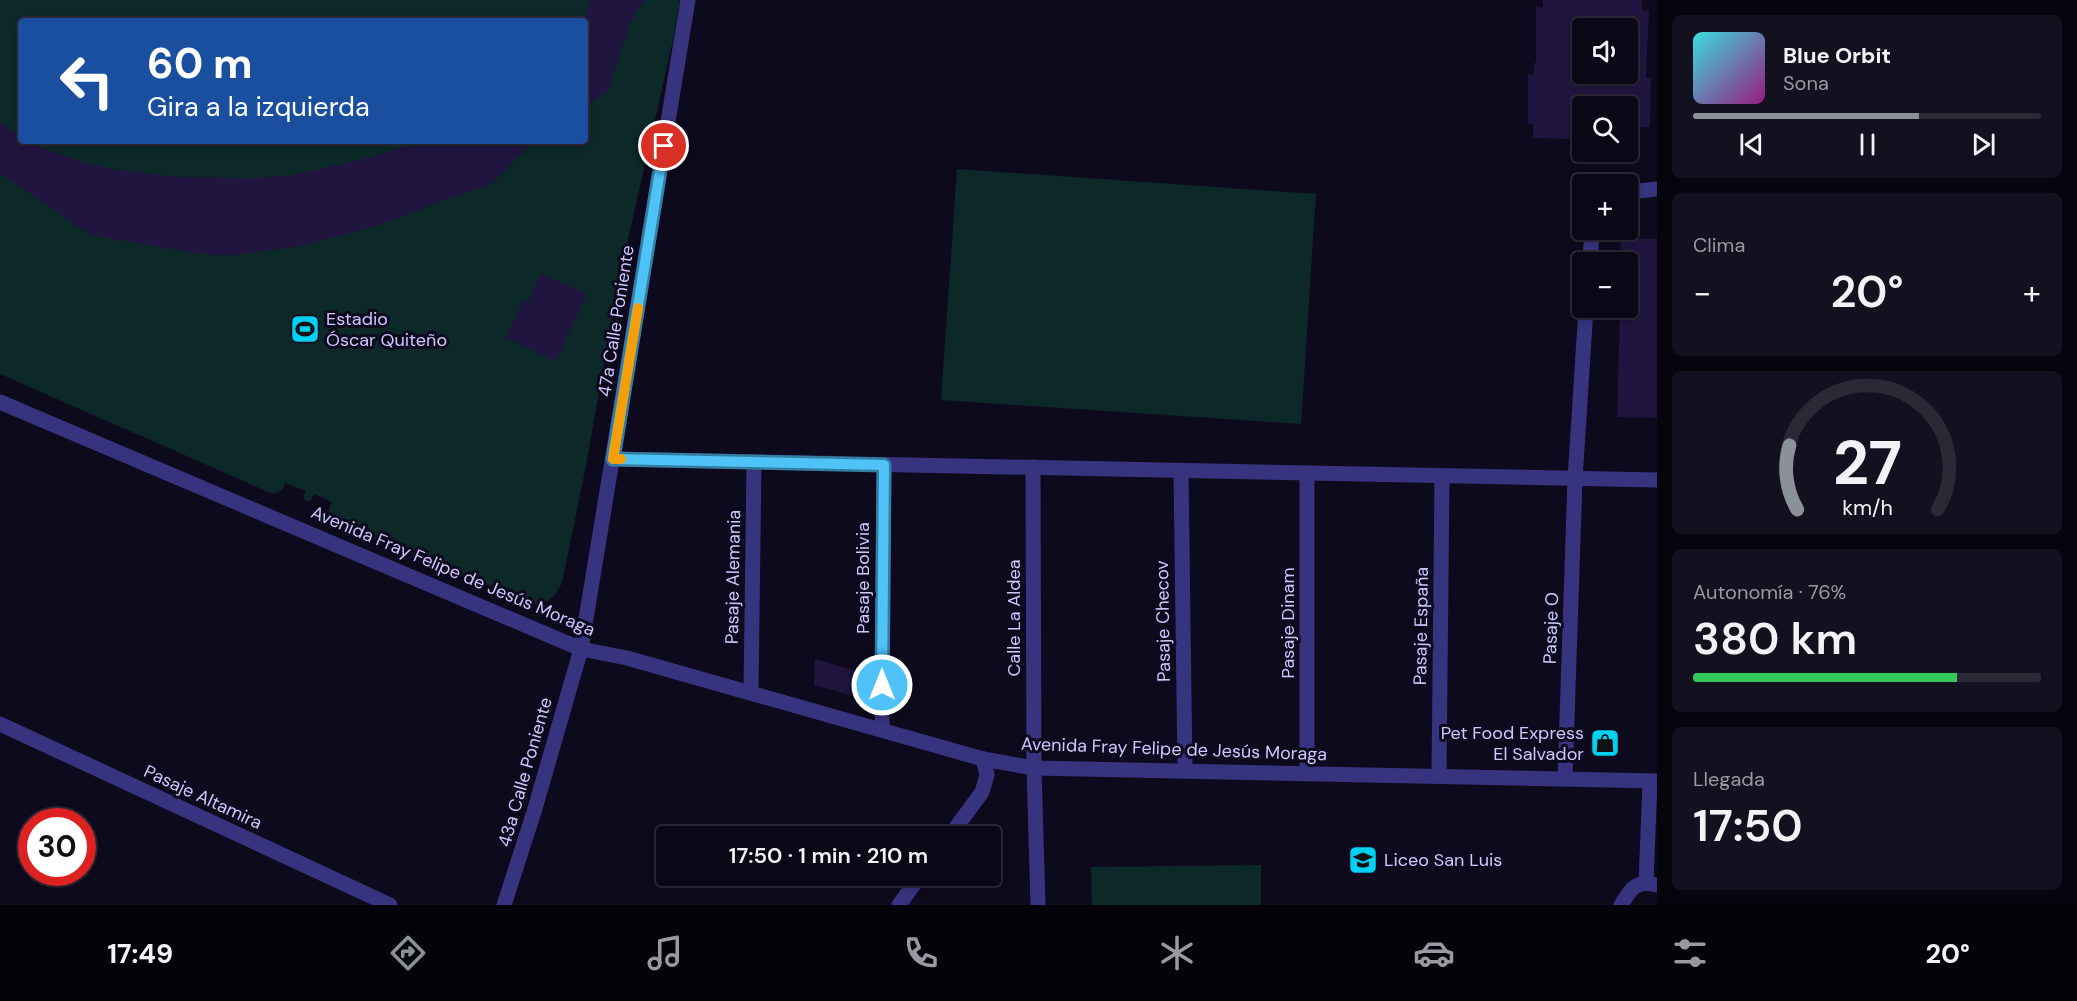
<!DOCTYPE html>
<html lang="es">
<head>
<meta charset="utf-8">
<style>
  body { margin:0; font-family:"DM Sans",sans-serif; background:#13111f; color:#f1f3f6; height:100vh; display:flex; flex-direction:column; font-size:22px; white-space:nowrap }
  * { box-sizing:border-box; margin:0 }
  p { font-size:20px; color:#999aa1 }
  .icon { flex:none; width:33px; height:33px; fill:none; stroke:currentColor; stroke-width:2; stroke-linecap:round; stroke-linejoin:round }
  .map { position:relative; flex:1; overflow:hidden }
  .side { display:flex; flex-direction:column; gap:15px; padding:15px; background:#06040c; width:420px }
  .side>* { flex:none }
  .hud { position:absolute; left:18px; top:18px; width:570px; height:126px; border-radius:6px; box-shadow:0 3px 9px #0003,0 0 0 2px #2a2935; background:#1a4fa0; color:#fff; overflow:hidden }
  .controls { position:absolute; left:1572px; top:18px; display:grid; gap:12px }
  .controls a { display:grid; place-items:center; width:66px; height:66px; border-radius:6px; background:#0a0816; box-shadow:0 3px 9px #0003,0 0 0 2px #2a2935; font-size:30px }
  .speed { position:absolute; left:18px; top:808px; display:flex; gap:12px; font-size:30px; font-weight:700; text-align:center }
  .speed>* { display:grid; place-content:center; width:78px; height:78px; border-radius:50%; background:#0a0816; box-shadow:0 3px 9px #0003,0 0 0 2px #2a2935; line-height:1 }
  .speed .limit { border:9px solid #d22; background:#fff; color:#111 }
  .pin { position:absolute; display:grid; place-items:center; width:51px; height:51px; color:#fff; margin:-26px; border:3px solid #fff; border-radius:50%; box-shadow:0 2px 6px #0007 }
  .me { position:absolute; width:66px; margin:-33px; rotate:0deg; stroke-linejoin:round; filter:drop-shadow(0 0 4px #0008) }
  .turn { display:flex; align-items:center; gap:21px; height:126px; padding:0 30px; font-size:27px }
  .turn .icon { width:78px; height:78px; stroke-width:2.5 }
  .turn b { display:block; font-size:42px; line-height:51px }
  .big { font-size:45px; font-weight:600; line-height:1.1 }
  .side .tile { flex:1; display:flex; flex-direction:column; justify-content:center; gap:9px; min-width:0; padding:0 21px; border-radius:9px; background:#13111f }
  .side .dial { align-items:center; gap:0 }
  .dial svg { height:156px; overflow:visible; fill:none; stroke:#2a2935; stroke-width:7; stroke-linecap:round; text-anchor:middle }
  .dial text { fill:#f1f3f6; stroke:none }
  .song { display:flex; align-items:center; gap:18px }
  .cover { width:72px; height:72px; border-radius:9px; background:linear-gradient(135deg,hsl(180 70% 55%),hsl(310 70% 35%)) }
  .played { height:6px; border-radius:3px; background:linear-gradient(90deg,#8c9099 65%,#2a2935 65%) }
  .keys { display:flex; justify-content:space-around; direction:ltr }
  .heat { display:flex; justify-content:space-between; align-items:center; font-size:33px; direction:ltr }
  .charge { height:9px; border-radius:4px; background:linear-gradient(90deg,#34c759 76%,#2a2935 0) }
  .trip { position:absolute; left:656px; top:826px; width:345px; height:60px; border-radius:6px; background:#0a0816; box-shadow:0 3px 9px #0003,0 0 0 2px #2a2935; font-weight:600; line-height:60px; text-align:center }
  .dock { display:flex; height:96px; justify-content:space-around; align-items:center; background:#040309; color:#999aa1 }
  .dock .icon { width:42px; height:42px }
  .dock .selected { color:#8c9099 }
  .dock b { font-size:27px; color:#f1f3f6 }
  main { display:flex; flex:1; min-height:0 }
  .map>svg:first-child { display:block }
</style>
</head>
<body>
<main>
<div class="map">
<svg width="1657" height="905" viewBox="0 0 1657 905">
  <rect width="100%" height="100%" fill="#0e0a1d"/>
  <g fill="#0d2828" fill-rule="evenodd">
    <path d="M0,0h680l-7,40 -55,244 -32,182 -24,117c-7,13 -14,23 -30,20l-198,-80 -5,-14 3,-7 -18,-8 -4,8 -7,-3 3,-8 -21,-8 -2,6 -10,5 -273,-120zM21,21h564v120h-564z"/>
    <path d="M957,169l359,25 -15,230 -360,-24z"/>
    <path d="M1261,865v40h-169l-1,-38z"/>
  </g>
  <g fill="#1f153f" fill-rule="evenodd">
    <path d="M591,0h53l-14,23 -23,69 -22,14v-92z"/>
    <path d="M1543,0h99v10l7,1 -3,63v4h5l-1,49h-22v-21h-46v33l-49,-1v-14h-5v-50l6,1v-12h2v-56l7,1zM1582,28h46v46h-46z"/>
    <path d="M0,122l21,15v4h8l21,10 37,12 25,6 66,8 81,1 34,-3 59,-13 73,-21h109l-43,44 -36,11 -75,29 -45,12 -35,9 -73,10 -32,-3 -105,-18 -90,-62z"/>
    <path d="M1621,238l36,1v179l-40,-1 3,-109h8v-46h-7z"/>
    <path d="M541,273l46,21 -31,67 -50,-23 17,-38 5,2z"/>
    <path d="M815,659l45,13v26l-46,-13z"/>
  </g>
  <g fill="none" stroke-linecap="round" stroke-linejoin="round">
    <g stroke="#38337f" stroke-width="15">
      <path d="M1628,192l29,-3"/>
      <path d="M1589,262l4,-32"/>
      <path d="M0,402l581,247 46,9 356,101 51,9 623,13"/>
      <path d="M613,459l1044,21"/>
      <path d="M1033,467l1,301 4,137"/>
      <path d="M1181,471l4,300"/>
      <path d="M751,692l3,-230"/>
      <path d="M0,724l390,181"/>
      <path d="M882,729l2,-264"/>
      <path d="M1307,773v-300"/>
      <path d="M1439,776l3,-300"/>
      <path d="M1565,779l10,-300 11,-171"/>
      <path d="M949,837l33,-45 5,-17 -4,-16"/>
      <path d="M1646,883l4,-102"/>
      <path d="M504,905l30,-93 47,-163 107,-649"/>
      <path d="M899,905l21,-29"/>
      <path d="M1621,905c10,-17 15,-25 36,-20"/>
    </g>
  </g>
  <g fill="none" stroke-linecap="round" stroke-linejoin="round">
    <g stroke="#337fa1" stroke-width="15">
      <path id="route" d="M664,146l-51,313 271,6 -2,220"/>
    </g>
    <use href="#route" stroke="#4fc3f7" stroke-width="10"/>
    <path stroke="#f59e0b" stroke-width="10" d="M621,459h-8l25,-151"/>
  </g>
  <defs>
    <g id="stadium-square" transform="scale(1.5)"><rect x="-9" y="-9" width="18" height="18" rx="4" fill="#00d1f2" stroke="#0e0a1d"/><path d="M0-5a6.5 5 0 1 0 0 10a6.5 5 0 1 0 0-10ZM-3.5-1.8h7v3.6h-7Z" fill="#111"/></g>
    <g id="shop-square" transform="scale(1.5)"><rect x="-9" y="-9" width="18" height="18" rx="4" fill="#00d1f2" stroke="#0e0a1d"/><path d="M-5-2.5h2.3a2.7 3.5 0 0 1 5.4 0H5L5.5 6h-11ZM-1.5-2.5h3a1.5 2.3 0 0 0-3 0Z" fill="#111"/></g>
    <g id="school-square" transform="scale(1.5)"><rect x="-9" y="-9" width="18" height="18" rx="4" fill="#00d1f2" stroke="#0e0a1d"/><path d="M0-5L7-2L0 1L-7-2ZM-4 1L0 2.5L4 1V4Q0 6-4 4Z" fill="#111"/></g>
  </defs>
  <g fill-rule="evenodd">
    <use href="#stadium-square" x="305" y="329"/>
    <use href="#shop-square" x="1605" y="743"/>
    <use href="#school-square" x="1363" y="860"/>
  </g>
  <g text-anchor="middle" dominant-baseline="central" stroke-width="6" stroke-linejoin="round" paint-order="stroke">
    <g font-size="18" fill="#cfc7ff" stroke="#0e0a1d" text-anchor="start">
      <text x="326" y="319">Estadio<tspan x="326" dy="21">Óscar Quiteño</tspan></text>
      <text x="1584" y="733" text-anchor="end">Pet Food Express<tspan x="1584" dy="21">El Salvador</tspan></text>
      <text x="1384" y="860">Liceo San Luis</text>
    </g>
    <g font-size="18" fill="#cfc7ff" stroke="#0e0a1d">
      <text transform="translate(616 321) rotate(-81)">47a Calle Poniente</text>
      <text transform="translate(453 571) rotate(23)">Avenida Fray Felipe de Jesús Moraga</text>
      <text transform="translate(733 577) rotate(-89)">Pasaje Alemania</text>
      <text transform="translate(863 578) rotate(-90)">Pasaje Bolivia</text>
      <text transform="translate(1014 618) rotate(-90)">Calle La Aldea</text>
      <text transform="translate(1163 621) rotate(-91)">Pasaje Checov</text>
      <text transform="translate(1288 623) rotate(-90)">Pasaje Dinam</text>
      <text transform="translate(1421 626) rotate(-89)">Pasaje España</text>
      <text transform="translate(1551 628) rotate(-88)">Pasaje O</text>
      <text transform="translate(1174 749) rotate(2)">Avenida Fray Felipe de Jesús Moraga</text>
      <text transform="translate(525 772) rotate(-74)">43a Calle Poniente</text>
      <text transform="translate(203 797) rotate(25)">Pasaje Altamira</text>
    </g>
  </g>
</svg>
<div class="controls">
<a><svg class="icon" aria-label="sound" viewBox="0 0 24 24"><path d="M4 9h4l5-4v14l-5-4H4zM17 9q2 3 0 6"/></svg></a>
<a><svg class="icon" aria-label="search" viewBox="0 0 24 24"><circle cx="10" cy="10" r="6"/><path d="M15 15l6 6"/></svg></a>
<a>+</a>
<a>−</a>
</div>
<div class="speed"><div class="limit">30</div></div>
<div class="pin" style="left:664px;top:146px;background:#d93025"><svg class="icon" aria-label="arrive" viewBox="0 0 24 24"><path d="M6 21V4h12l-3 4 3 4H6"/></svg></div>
<svg class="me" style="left:882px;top:685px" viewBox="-20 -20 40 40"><circle r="17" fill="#4fc3f7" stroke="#fff" stroke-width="3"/><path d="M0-11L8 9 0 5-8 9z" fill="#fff"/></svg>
<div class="trip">17:50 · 1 min · 210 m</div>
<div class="hud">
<div class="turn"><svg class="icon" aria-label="left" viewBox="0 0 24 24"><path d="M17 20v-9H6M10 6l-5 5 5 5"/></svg><div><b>60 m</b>Gira a la izquierda</div></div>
</div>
</div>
<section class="side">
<div class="tile">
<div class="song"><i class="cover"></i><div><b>Blue Orbit</b><p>Sona</p></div></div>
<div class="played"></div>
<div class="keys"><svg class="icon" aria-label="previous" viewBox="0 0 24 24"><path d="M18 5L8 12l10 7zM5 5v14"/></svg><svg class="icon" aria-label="pause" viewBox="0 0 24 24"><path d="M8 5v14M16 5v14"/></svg><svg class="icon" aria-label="next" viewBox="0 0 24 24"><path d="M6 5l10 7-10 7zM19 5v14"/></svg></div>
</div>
<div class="tile"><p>Clima</p>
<div class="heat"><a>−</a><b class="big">20°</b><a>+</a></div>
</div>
<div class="tile dial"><svg viewBox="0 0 100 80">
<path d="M14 69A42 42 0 1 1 86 69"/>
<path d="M14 69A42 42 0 0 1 10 36" stroke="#8c9099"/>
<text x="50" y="56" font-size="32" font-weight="700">27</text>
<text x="50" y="72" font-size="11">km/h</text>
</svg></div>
<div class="tile"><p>Autonomía · 76%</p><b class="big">380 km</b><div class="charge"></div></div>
<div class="tile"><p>Llegada</p><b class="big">17:50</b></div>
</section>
</main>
<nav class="dock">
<b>17:49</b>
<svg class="icon selected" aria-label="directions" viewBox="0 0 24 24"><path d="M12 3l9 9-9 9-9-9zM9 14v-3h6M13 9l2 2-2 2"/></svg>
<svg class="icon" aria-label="music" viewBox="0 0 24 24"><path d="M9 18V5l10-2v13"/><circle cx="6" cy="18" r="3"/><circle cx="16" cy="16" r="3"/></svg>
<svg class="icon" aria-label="phone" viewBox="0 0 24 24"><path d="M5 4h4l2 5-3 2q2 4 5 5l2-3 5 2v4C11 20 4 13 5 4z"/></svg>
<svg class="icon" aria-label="climate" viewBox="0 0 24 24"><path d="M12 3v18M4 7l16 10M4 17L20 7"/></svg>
<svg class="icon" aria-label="car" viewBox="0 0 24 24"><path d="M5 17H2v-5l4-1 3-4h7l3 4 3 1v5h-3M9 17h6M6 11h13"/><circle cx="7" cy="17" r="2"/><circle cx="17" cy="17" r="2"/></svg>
<svg class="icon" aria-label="filters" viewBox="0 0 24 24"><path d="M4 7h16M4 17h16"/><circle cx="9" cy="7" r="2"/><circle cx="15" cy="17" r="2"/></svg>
<b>20°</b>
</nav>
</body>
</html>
